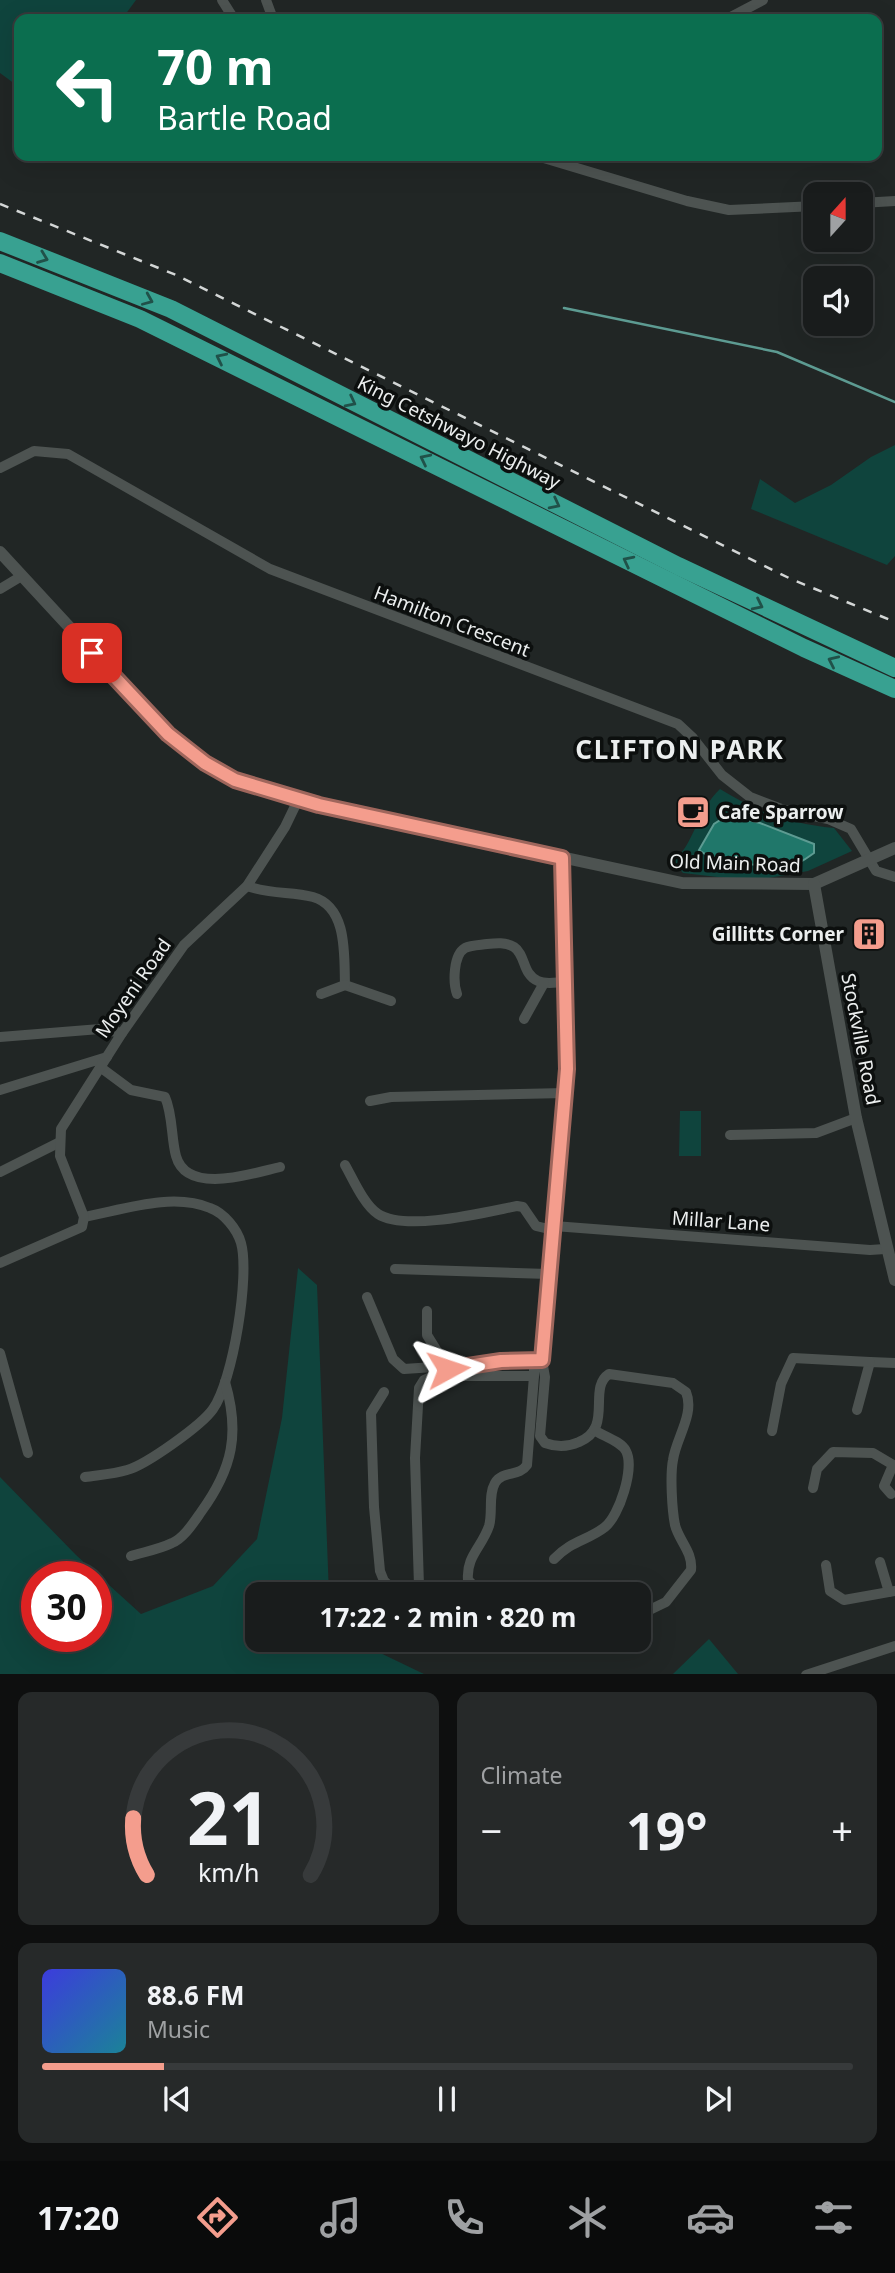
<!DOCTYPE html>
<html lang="en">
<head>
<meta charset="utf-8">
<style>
  body { margin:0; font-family:"Noto Sans",sans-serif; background:#262929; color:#f1f3f6; height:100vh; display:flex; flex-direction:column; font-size:26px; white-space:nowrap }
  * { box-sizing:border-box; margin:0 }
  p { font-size:23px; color:#9fa1a3 }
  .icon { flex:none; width:38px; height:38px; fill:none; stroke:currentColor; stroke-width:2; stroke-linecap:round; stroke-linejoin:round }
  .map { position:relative; height:1674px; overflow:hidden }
  .drawer { display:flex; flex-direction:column; gap:18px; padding:18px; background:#0e0f0f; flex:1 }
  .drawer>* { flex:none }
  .guide { position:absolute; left:14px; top:14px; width:868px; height:147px; border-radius:14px; box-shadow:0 7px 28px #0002,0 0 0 2px #373a3b; background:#0b6e4f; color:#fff; overflow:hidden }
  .needle { width:46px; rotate:21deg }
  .tools { position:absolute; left:803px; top:182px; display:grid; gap:14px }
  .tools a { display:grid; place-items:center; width:70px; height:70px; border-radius:14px; background:#191c1c; box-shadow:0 7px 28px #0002,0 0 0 2px #373a3b; font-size:35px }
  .speed { position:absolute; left:21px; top:1561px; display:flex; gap:14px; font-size:35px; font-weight:700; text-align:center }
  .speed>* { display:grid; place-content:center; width:91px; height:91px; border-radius:50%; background:#191c1c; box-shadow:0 7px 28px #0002,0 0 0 2px #373a3b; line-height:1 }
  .speed .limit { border:10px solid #d22; background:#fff; color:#111 }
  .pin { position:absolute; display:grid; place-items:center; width:60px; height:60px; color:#fff; margin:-30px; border-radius:14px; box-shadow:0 4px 10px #0006 }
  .me { position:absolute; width:77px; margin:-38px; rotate:85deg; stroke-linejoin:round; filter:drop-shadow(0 0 5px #0008) }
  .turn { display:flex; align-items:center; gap:24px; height:147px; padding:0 28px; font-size:32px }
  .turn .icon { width:91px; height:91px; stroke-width:2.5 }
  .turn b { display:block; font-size:49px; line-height:60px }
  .big { font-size:52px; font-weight:700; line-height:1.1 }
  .drawer .widget { flex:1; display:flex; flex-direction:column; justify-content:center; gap:10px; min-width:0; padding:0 24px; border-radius:14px; background:#262929 }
  .drawer .dial { align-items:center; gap:0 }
  .dial svg { height:182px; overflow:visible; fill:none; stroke:#373a3b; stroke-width:7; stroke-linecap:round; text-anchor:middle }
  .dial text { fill:#f1f3f6; stroke:none }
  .song { display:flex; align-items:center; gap:21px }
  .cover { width:84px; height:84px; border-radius:10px; background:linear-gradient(135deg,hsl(240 70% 55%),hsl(190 70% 35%)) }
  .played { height:7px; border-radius:4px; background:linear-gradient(90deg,#f49d8d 15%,#373a3b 15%) }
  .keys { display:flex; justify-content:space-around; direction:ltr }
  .heat { display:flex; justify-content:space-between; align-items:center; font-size:38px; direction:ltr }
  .drawer .tiles { flex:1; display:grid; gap:18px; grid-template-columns:1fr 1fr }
  .widget:last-child { grid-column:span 2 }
  .trip { position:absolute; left:245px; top:1582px; width:406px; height:70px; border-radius:14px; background:#191c1c; box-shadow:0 7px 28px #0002,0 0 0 2px #373a3b; font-weight:700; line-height:70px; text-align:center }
  .tabs { display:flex; height:112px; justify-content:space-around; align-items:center; background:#0a0b0b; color:#9fa1a3 }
  .tabs .icon { width:49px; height:49px }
  .tabs .selected { color:#f49d8d }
  .tabs b { font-size:32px; color:#f1f3f6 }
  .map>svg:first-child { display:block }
</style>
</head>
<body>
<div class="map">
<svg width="895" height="1675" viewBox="0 0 895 1675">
  <rect width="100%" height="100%" fill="#212625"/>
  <g fill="#0f443d" fill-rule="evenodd">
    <path d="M0,0h136l-14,19h-103v68l-19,-14z"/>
    <path d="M895,445v111l-8,9 -136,-56 9,-30 35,24 36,-18 40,-28z"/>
    <path d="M720,789c37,23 72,35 114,39l18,23 -44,20 -56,10 -69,-8 -10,-12c20,-14 25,-52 47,-72z"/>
    <path d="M680,1111h21v45h-22z"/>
    <path d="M298,1268l19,17 12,309h-72v46h107l8,9 52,25h-424v-197l76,78 65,59 72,-28 44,-47 25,-121zM37,1577h59v59h-59z"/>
    <path d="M709,1639l29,35h-65z"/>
  </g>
  <path fill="#20776a" stroke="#5d9b92" stroke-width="2" d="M728,815l32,8 54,21v9c-6,4 -13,10 -19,11 -19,5 -82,-1 -96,-14l15,-26z"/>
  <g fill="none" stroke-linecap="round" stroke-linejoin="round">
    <path stroke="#5d9b92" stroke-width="2.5" d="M564,308l213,44 118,50"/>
    <g stroke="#4d5351" stroke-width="10">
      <path d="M222,0l12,19"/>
      <path d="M266,0l7,19"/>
      <path d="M727,19l36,-19"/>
      <path d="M537,156l150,45 42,9 87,-4"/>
      <path d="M861,203l34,-2"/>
      <path d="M0,468l34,-17 34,3 202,115 408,155 15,14 29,37 28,22 34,13 44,9 23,10 25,42 19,6"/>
      <path d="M0,589l20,-12"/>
      <path d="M562,858l5,211 -25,291 3,17 -5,59 5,7c11,4 23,4 34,-1 35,-14 8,-54 30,-68l64,9 13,9c9,22 -10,46 -13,68 -3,15 -1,50 2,65 4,16 18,27 16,45l-25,32 -27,13"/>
      <path d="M247,886c26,9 44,5 66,11 35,10 31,59 32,88l46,16"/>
      <path d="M321,994l24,-9"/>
      <path d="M457,994c-4,-11 -4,-39 8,-46 6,-3 15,-3 22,-4 9,-1 19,-2 27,3 12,8 8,27 24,34 8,4 19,1 27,1"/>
      <path d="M524,1019l20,-36"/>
      <path d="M0,1037l100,-8 22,4"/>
      <path d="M100,1067l31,23 34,7c8,18 6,41 11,59 11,40 78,17 104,11"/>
      <path d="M0,1090l107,-33"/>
      <path d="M370,1101l21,-4 174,-4"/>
      <path d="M730,1135l86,-2 40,-15"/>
      <path d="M345,1165c8,14 19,40 33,49 28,18 108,-2 139,-8l6,1 13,19 17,4"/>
      <path d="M0,1172l58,-29"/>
      <path d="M84,1217c38,-7 88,-25 126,-9 14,5 27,21 31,35 9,32 -8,138 -28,166 -11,16 -67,56 -86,61 -13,4 -29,5 -42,7"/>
      <path d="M554,1226l316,24 15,-1"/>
      <path d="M0,1263l82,-36 2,-10 -24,-61 1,-27 61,-96 62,-88 63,-59 38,-59 13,-27"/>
      <path d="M395,1269l153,5"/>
      <path d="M367,1297l26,62 11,10 134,-9"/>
      <path d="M427,1311v24l21,34"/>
      <path d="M0,1353l28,100"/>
      <path d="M384,1392l-13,21 3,94 6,64 4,10 14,13"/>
      <path d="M857,1410l13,-48 25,1"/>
      <path d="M772,1431l9,-47 12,-26 77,4"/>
      <path d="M813,1488l4,-19 16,-17 40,1 22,13"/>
      <path d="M891,1494l-7,-8 9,-21"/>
      <path d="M131,1556c13,-4 29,-7 41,-13 12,-5 22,-21 29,-31 32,-44 39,-79 24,-130"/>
      <path d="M554,1559c18,-19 33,-18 51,-32 14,-11 30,-59 21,-76 -5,-10 -23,-15 -32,-21"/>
      <path d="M880,1562l9,30"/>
      <path d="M826,1565l4,26 14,9 51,-9"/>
      <path d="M514,1591l-38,-3 -8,-8c-2,-24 14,-33 21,-54 4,-13 -1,-31 6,-43 8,-13 24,-6 32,-18l7,-89"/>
      <path d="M416,1594l3,-8 -4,-128 4,-70 5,-8 9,-4h101v-16"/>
      <path d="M806,1675l89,-29"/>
    </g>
    <g stroke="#4d5351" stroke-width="12">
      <path d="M0,552l168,182 37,29 46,24 68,18 363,78 132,1 81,-36"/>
      <path d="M814,884l42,234 39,162"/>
    </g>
    <g stroke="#38a191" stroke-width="18">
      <path d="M0,241l171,68 507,257 217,102"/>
      <path d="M0,263l140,56 664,329 91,41"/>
    </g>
    <path stroke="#d3d6d6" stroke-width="2.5" stroke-dasharray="9 9" stroke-linecap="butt" d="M0,204l176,71 615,304 104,43"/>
  </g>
  <defs><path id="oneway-chevron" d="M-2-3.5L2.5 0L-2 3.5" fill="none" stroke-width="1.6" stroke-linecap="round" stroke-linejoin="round" transform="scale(1.75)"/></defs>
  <g stroke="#205149">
    <use href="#oneway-chevron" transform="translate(43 258) rotate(21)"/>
    <use href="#oneway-chevron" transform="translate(148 300) rotate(23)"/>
    <use href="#oneway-chevron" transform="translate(221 358) rotate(-154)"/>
    <use href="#oneway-chevron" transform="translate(351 402) rotate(27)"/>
    <use href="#oneway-chevron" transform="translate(425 459) rotate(-154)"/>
    <use href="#oneway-chevron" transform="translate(555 504) rotate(27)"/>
    <use href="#oneway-chevron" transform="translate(628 561) rotate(-153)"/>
    <use href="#oneway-chevron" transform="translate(758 605) rotate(26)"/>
    <use href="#oneway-chevron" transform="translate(833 661) rotate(-155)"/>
  </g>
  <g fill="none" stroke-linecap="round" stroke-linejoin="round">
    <g stroke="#9f665c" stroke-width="18">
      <path id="route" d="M92,653l76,81 37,29 30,17 84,25 243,53 5,211 -25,291 -41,1 -53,8"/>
    </g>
    <use href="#route" stroke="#f49d8d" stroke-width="12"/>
  </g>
  <defs>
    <g id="cafe-square" transform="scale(1.75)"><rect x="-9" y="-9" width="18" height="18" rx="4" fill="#f49d8d" stroke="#0c0f0e"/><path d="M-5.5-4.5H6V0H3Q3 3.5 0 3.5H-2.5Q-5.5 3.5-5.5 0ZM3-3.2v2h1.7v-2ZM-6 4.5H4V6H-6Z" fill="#111"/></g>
    <g id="building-square" transform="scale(1.75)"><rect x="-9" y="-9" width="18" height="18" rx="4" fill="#f49d8d" stroke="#0c0f0e"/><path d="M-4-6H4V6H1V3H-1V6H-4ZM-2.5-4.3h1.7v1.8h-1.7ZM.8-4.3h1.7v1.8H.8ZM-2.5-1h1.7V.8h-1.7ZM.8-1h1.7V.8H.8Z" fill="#111"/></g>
  </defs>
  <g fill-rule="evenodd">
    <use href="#cafe-square" x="693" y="812"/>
    <use href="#building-square" x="869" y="934"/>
  </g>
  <g text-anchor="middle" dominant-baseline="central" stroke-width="7" stroke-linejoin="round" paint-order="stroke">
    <g font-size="19" fill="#ebeeee" stroke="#0c0f0e">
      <text transform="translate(459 432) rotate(27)">King Cetshwayo Highway</text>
      <text transform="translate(452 621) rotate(21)">Hamilton Crescent</text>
      <text transform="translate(735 863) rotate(2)">Old Main Road</text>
      <text transform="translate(133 988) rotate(-55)">Moyeni Road</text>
      <text transform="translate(861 1039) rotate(79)">Stockville Road</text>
      <text transform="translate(721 1221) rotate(4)">Millar Lane</text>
    </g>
    <g font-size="19" font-weight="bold" fill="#ebeeee" stroke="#0c0f0e" text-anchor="start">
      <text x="718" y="812">Cafe Sparrow</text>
      <text x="844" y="934" text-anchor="end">Gillitts Corner</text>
    </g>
    <g font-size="26" font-weight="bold" letter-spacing="2" fill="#ebeeee" stroke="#0c0f0e">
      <text x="680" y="749">CLIFTON PARK</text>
    </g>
  </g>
</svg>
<div class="tools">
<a><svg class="needle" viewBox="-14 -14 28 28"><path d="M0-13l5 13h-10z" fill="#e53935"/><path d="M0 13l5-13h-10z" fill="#9fa1a3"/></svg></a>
<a><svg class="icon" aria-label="sound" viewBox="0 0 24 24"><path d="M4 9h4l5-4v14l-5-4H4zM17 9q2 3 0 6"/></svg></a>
</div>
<div class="speed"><div class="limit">30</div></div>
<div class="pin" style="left:92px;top:653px;background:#d93025"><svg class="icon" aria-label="arrive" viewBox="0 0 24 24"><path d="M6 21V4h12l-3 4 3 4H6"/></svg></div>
<svg class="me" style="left:448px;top:1369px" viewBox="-20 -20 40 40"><path d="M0-17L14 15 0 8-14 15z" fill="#f49d8d" stroke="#fff" stroke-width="4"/></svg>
<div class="trip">17:22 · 2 min · 820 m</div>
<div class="guide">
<div class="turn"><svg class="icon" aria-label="left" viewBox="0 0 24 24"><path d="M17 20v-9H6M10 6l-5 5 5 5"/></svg><div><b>70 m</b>Bartle Road</div></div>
</div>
</div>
<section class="drawer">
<div class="tiles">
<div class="widget dial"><svg viewBox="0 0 100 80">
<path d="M14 69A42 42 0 1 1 86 69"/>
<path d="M14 69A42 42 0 0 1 8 44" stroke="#f49d8d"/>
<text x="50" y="56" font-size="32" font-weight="700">21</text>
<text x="50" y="72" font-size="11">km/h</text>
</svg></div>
<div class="widget"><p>Climate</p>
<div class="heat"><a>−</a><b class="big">19°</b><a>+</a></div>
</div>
<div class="widget">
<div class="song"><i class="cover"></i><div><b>88.6 FM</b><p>Music</p></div></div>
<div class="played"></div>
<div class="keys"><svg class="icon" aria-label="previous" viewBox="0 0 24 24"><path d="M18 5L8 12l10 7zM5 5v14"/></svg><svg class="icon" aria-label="pause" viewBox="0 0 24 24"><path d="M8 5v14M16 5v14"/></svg><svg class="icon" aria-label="next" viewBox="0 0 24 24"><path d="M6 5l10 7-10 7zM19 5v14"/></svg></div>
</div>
</div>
</section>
<nav class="tabs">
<b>17:20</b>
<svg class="icon selected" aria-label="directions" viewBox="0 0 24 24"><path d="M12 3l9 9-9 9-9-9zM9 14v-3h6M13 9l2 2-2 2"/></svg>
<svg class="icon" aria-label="music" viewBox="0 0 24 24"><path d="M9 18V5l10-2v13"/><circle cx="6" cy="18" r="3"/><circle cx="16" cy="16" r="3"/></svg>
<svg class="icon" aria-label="phone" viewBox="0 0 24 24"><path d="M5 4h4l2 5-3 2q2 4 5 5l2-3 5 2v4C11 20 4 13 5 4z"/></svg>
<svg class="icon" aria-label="climate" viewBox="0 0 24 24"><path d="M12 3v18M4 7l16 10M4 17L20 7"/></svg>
<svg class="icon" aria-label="car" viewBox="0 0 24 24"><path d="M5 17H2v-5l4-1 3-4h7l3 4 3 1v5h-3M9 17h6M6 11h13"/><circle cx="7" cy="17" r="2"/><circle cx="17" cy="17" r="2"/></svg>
<svg class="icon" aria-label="filters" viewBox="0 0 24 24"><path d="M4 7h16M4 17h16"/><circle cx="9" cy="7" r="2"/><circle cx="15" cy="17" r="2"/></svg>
</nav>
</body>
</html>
